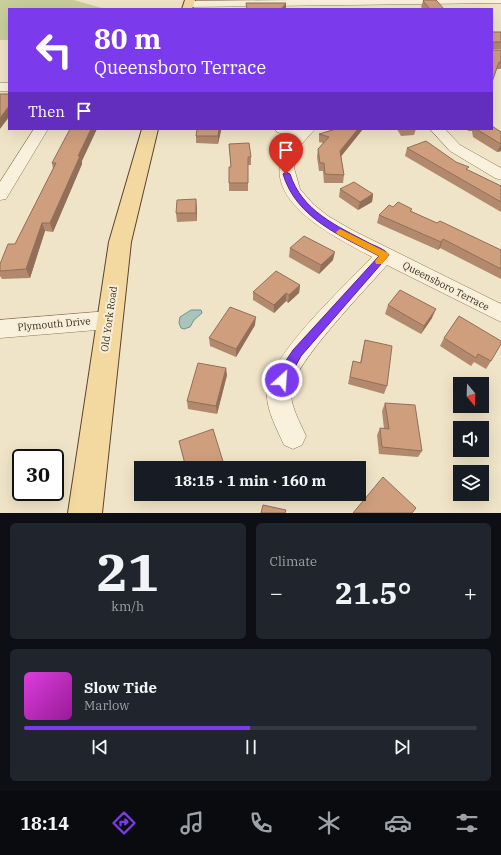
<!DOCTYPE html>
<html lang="en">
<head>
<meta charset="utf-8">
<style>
  body { margin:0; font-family:"IBM Plex Serif",serif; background:#20242c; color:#f1f3f6; height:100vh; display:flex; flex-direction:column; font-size:15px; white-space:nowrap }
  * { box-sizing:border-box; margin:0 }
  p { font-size:13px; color:#9ea1a6 }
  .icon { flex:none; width:22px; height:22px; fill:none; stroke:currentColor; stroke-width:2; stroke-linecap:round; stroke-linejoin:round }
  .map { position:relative; height:513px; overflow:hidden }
  .panel { display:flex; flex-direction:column; gap:10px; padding:10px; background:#0d0f14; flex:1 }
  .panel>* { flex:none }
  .guide { position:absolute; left:8px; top:8px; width:485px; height:122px; border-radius:0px; box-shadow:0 4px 16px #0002; background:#7c3aed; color:#fff; overflow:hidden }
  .needle { width:26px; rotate:161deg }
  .tools { position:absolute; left:453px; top:377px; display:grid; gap:8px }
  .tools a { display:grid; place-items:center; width:36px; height:36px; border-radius:0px; background:#171b24; box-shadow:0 4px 16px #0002; font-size:20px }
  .speed { position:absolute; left:12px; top:449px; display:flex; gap:8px; font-size:20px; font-weight:700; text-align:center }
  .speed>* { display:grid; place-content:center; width:52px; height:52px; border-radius:50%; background:#171b24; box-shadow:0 4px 16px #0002; line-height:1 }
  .speed .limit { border:2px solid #111; border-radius:6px; background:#fff; color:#111 }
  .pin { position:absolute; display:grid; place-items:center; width:34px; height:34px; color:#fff; margin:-41px -17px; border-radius:50% 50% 50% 0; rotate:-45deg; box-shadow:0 0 4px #0007 }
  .pin .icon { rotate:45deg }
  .me { position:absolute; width:44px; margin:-22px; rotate:26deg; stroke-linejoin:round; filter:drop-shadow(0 0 3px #0008) }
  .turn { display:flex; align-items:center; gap:14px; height:84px; padding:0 20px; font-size:18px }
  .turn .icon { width:52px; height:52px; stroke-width:2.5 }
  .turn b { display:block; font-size:28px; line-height:34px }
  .then { display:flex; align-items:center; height:38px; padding:0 20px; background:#0003; gap:8px; font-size:15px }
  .big { font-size:30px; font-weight:700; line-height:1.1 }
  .panel .card { flex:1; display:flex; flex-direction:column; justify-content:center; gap:6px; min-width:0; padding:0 14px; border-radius:6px; background:#20242c }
  .panel .dial { align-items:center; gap:0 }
  .dial b { font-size:52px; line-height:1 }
  .song { display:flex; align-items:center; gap:12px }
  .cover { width:48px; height:48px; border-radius:6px; background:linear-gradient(135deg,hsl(300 70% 55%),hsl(300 70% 35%)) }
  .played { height:4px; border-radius:2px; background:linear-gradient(90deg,#7c3aed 50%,#363941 50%) }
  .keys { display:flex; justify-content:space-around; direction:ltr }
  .heat { display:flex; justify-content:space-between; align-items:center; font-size:22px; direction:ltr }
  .panel .tiles { flex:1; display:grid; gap:10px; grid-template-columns:1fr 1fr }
  .card:last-child { grid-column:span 2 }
  .trip { position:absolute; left:134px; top:461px; width:232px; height:40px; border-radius:0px; background:#171b24; box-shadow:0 4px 16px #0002; font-weight:700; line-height:40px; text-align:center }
  .dock { display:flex; height:64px; justify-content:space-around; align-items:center; background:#090b0e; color:#9ea1a6 }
  .dock .icon { width:28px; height:28px }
  .dock .on { color:#7c3aed }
  .dock b { font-size:18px; color:#f1f3f6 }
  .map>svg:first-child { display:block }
</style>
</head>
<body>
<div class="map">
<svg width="501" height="513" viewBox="0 0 501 513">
  <rect width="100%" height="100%" fill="#f0e4c8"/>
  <path fill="#c9cf9b" d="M0,0h74l31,9h-96v31h-9z"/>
  <path fill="#a9c4bc" stroke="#6f938a" d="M191,310h10l1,3 -8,7 -4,7 -6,2 -3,-1 -2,-5 1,-6z"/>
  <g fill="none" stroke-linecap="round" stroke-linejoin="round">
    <g stroke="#8d765c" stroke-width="1">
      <g id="minor">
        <path d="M294,0h207v3l-313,4 -4,-3 4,-3z"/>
        <rect x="0" y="83" width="9" height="8"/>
        <path d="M34,129h14l-42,70 -6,1v-18z"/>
        <path d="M275,129h40l-16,18 -5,21 6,21 13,15 15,12 24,14 149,74v18l-114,-57c-20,23 -93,98 -96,125 -1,16 9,32 15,46l-4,9 -9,4 -9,-4c-7,-16 -19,-37 -17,-55 4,-37 79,-105 105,-133 -42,-23 -124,-61 -80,-120l-15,-5z"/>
        <path d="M430,129h15l15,16 41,23v12l-6,-2 -45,-27z"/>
        <path d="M109,311l8,3 3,6 -3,6 -8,3 -109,9v-18z"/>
      </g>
    </g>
    <g stroke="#5b4430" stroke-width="2">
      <g id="major">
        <path d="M185,0h10l-3,9h-10z"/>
        <path d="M142,129h16l-27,113 -29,271h-34l41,-271z"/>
      </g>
    </g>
    <use href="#minor" fill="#faf1dc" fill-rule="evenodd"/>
    <use href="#major" fill="#f3d9a0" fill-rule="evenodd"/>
  </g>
  <g fill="#b2896c">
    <path d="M423,1l21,8h-21l-2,-2z"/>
    <path d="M492,32h9v17h-8v1h8v19h-5l-4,13z"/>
    <path d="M197,129h24l-3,15 -22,-1v-7z"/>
    <path d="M336,129h27l-22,27 3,19 -1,8h-19l-1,-12h-4l-2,-14 1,-8 5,-6 -4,-1v-8z"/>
    <path d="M397,129h19l-2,6 -13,1z"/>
    <path d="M467,129h25l9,3v19l-4,1 -24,-15 -1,-6h-4z"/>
    <path d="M229,144l22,13v8h-3v26h-19v-8l2,-16z"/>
    <path d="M407,148l61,22 33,16v26l-96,-56z"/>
    <path d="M82,161v3l-29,68 -8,-1 -15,47 -28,1 -2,-3v-12l15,-20 38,-75 -1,-6z"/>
    <path d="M340,189l33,5 -1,8 -14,8 -19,-13z"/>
    <path d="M393,207l19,2 -1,2 26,12 64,27v29l-61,-31 -2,2 -61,-27 2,-8z"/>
    <path d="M197,208v13l-20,1 -1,-9z"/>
    <path d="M290,248l43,12 -14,14 -30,-17z"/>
    <path d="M300,285l-1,8 -11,10 -2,-2 -12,12 -21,-13v-8z"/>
    <path d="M388,305l44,13 -11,16 -36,-20z"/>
    <path d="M459,316l32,45 -5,8 -12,-7 -3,4 -31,-20 4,-8z"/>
    <path d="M255,325l-19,32 -26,-11 -1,-8z"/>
    <path d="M365,340l22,46 -3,8 -36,-10 5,-23 7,2 3,-15z"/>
    <path d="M227,375l-10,39 -29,-5 -1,-8z"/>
    <path d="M385,403l37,48 -4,6 -39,-3 -2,-19 3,-7 4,1 -2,-18z"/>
  </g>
  <g fill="#916f58">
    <path d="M286,3v6h-5z"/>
    <path d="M9,106v11l-9,12v-11z"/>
    <path d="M91,129h6l-15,32v3l-29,68 -3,-9 28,-67z"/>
    <path d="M219,129h2v2l-3,13v-8z"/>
    <path d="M358,129h5l-24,30 1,-8z"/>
    <path d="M501,144v7l-4,1z"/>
    <path d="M373,194l-1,8 -14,8 2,-8z"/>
    <path d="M196,199l1,9v13l-1,-8z"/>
    <path d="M42,223l3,8 -15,47 -4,-9z"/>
    <path d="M443,239l-3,9 -2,2 3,-8z"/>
    <path d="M335,252l-2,8 -14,14 2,-9z"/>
    <path d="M300,285l-1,8 -11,10 1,-8z"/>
    <path d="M286,293v8l-12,12v-8z"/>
    <path d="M436,309l-4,9 -11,16 3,-8z"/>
    <path d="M256,317l-1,8 -19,32v-8z"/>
    <path d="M226,368l1,7 -10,39 -1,-8z"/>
    <path d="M195,494h17l-18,7 -1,-6z"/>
  </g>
  <g fill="#cf9f7d" stroke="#916f58">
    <path d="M424,0h12l8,9h-14l-7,-8z"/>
    <path d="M246,3h40l-5,6h-34z"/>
    <path d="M492,32h9v10h-8v8h8v12h-2l-7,20z"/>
    <path d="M0,94h9v12l-9,12z"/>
    <path d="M492,126l9,6v12l-25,-15h16z"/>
    <path d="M70,129h21l-13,27h2l-30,67h-8l-16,46 -26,2v-7l8,-20h7l41,-81h-4z"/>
    <path d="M197,129h22l-1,7h-22z"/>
    <path d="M336,129h22l-18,22 4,24 -19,-1 -1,-11h-4l-2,-14 11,-12 -10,-3z"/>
    <path d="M426,141l30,21 13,5 -3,2 35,17v16l-94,-54z"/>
    <path d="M249,143l2,14h-3v26h-19v-16h2l-2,-23z"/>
    <path d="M354,182l19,12 -13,8 -20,-13z"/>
    <path d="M196,199v14h-20l1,-13z"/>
    <path d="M398,202l14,7 -2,2 27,12 3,-2 61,29v19l-58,-30 -2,3 -62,-27 10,-10 4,2z"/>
    <path d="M304,236l31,16 -14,13 -31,-17z"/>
    <path d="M276,271l24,14 -11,10 -3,-2 -12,12 -21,-13z"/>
    <path d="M400,290l36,19 -12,17 -36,-21z"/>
    <path d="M230,307l26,10 -20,32 -27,-11z"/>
    <path d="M459,316l42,25v3l-10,17 -13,-7 -2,4 -32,-20z"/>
    <path d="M365,340l27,6 -5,40 -37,-9 3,-16 8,2z"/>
    <path d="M198,363l28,5 -10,38 -29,-5z"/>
    <path d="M385,403l30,2 7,46 -40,-4 -2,-19 9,1z"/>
    <path d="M213,429l12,39h-39l-7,-27z"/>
    <path d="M383,477l33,31 -4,5h-59z"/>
    <path d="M263,505l23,5 -1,3h-24z"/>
  </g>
  <path fill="#7c3aed" stroke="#51269a" d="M286,172l4,2c12,37 47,52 79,69 6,3 16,6 20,12l-88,101 -15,28 -4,1 -4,-1 -2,-4 5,-12 12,-18 86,-94c-38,-20 -83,-38 -96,-82z"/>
  <path fill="#f59e0b" d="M340,229l48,24 1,2 -7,9h-6l-1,-3 4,-5 -42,-22 -1,-2z"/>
  <g text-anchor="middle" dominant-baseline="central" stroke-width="4" stroke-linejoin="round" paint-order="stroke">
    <g font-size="10" fill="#3d2e20" stroke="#f7eed8">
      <text transform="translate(446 286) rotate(27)">Queensboro Terrace</text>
      <text transform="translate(109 319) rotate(-82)">Old York Road</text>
      <text transform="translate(54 324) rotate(-5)">Plymouth Drive</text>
    </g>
  </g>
</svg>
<div class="tools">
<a><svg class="needle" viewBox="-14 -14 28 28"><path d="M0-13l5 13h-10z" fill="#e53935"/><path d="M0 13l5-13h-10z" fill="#9ea1a6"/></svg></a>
<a><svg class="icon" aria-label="sound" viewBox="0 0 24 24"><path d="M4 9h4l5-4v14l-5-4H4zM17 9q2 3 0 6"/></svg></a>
<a><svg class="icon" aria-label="layers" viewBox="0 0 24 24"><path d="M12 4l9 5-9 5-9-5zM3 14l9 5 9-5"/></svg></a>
</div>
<div class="speed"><div class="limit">30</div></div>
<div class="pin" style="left:286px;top:174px;background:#d93025"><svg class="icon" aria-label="arrive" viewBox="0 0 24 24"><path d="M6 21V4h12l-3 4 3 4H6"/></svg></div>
<svg class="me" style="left:282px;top:380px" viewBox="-20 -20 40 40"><circle r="17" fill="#7c3aed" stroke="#fff" stroke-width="3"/><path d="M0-11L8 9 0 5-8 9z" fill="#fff"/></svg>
<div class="trip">18:15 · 1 min · 160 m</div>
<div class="guide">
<div class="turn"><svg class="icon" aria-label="left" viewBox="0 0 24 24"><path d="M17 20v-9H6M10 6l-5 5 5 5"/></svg><div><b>80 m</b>Queensboro Terrace</div></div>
<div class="then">Then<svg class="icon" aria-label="arrive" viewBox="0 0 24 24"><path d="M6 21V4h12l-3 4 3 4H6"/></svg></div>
</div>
</div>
<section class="panel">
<div class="tiles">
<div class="card dial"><b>21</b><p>km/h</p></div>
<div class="card"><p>Climate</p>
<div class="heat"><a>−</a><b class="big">21.5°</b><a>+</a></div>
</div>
<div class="card">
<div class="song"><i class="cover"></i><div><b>Slow Tide</b><p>Marlow</p></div></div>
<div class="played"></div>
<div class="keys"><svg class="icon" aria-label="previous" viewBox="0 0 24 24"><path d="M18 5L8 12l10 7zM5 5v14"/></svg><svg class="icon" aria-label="pause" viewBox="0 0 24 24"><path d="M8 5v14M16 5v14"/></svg><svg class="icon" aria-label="next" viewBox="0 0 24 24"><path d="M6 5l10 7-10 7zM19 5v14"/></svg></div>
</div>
</div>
</section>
<nav class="dock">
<b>18:14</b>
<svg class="icon on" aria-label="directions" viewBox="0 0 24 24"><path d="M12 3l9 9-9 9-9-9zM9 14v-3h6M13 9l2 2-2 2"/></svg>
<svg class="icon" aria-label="music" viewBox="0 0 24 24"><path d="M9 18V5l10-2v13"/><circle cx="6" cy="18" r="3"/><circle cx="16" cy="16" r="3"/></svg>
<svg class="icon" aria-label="phone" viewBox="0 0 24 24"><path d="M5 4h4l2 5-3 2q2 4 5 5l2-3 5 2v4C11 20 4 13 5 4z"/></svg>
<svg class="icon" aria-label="climate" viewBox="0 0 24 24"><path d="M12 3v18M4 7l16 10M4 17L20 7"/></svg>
<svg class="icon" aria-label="car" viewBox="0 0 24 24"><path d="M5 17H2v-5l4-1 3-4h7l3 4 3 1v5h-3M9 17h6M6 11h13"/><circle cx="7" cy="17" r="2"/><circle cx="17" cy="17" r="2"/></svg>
<svg class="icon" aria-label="filters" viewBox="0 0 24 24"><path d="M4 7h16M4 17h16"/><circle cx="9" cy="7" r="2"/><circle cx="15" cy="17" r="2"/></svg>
</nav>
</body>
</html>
